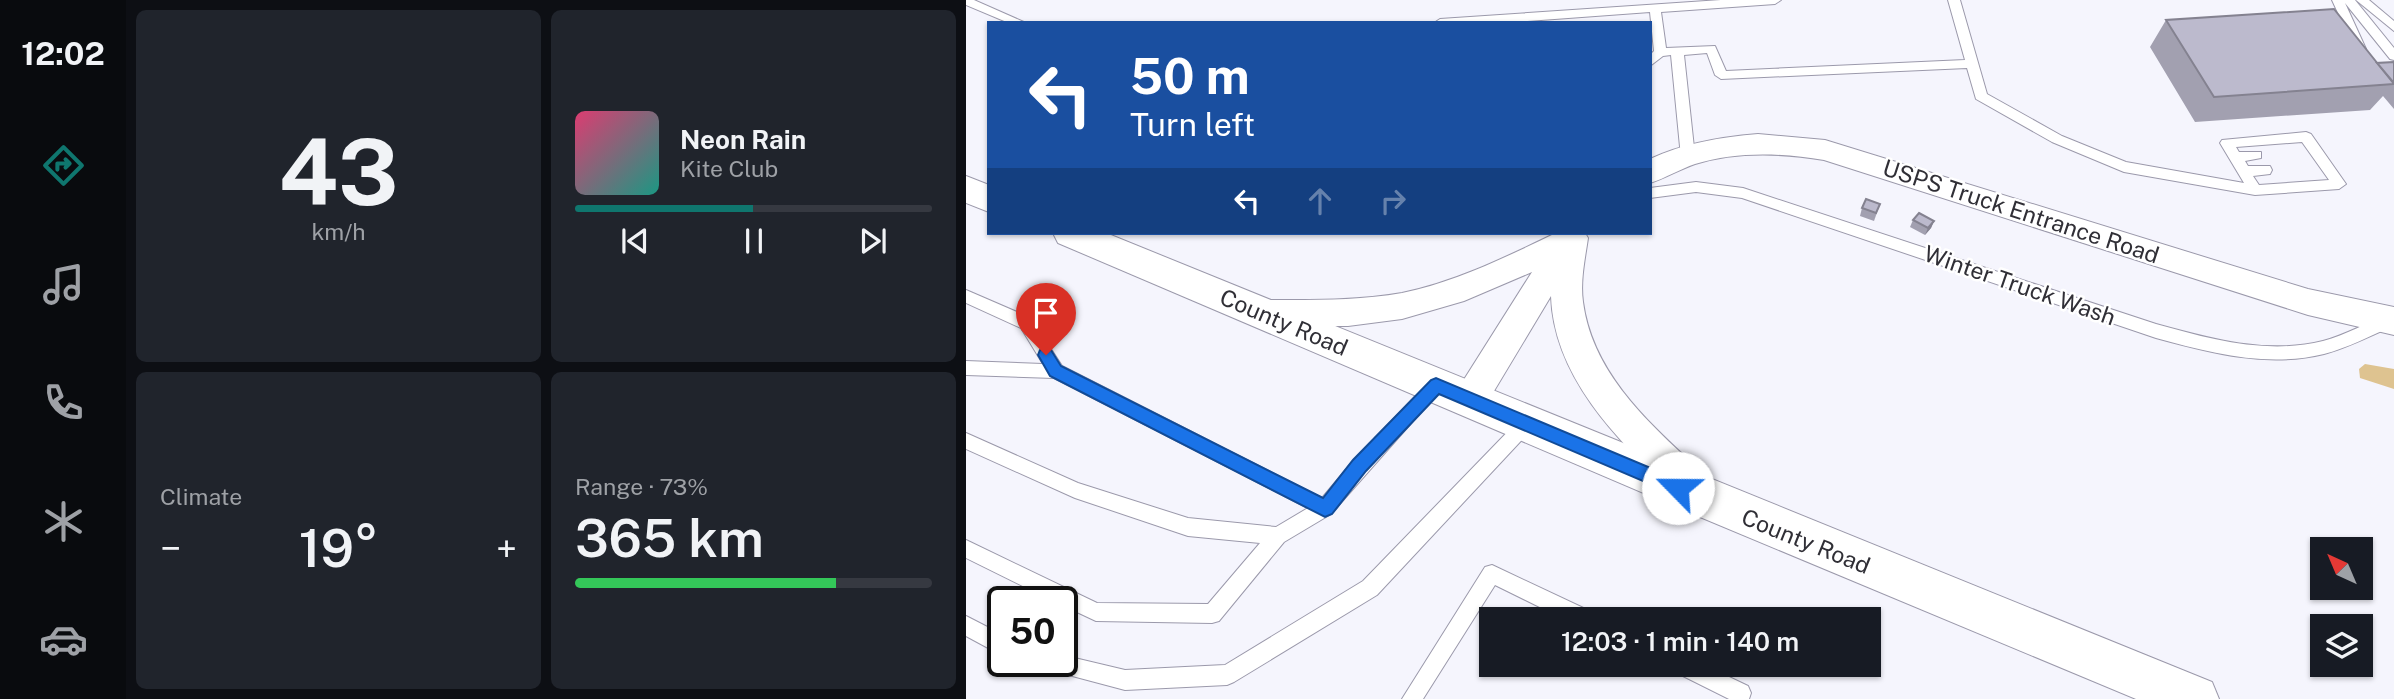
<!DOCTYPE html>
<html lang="en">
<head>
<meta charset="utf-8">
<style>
  body { margin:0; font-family:"Public Sans",sans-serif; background:#20242c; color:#f1f3f6; height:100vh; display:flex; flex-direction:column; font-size:26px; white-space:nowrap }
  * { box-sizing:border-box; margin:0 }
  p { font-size:23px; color:#9ea1a6 }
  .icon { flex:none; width:38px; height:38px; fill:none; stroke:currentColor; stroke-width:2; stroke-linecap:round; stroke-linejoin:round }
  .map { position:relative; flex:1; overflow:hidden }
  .details { display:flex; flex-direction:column; gap:10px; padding:10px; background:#0d0f14; width:840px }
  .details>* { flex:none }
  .hud { position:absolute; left:21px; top:21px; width:665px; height:214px; border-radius:0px; box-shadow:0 2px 5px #0004; background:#1a4fa0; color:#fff; overflow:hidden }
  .needle { width:46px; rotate:316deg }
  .tools { position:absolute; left:1344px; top:537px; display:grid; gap:14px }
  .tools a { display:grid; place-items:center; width:63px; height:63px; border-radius:0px; background:#171b24; box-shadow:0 2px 5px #0004; font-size:35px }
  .speed { position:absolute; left:21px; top:586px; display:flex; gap:14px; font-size:35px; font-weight:700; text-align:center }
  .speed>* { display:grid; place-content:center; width:91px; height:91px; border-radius:50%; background:#171b24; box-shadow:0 2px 5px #0004; line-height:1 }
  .speed .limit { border:4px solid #111; border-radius:10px; background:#fff; color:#111 }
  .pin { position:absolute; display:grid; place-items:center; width:60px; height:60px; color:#fff; margin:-72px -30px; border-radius:50% 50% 50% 0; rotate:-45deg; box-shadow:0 0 7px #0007 }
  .pin .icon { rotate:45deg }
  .me { position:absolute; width:77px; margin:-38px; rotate:293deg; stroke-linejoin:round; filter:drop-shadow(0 0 5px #0008) }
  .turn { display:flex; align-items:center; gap:24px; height:147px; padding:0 28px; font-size:32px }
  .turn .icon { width:91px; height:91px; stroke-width:2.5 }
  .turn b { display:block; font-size:49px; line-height:60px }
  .lanes { display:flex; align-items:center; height:66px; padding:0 28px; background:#0003; justify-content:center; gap:35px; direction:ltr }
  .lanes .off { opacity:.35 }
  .big { font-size:52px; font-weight:600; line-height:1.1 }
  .details .tile { flex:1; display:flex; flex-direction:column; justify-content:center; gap:10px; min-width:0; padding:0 24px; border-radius:10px; background:#20242c }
  .details .dial { align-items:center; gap:0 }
  .dial b { font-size:91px; line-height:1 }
  .song { display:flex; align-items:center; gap:21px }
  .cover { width:84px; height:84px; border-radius:10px; background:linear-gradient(135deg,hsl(340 70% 55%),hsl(170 70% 35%)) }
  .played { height:7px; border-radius:4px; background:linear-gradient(90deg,#0f766e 50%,#363941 50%) }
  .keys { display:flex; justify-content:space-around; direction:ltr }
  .heat { display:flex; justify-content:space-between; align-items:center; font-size:38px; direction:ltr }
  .charge { height:10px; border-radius:5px; background:linear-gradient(90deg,#34c759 73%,#363941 0) }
  .details .tiles { flex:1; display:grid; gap:10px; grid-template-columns:repeat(2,1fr) }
  .trip { position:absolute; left:513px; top:607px; width:402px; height:70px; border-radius:0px; background:#171b24; box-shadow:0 2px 5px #0004; font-weight:600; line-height:70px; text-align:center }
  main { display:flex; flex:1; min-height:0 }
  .tab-bar { display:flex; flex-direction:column; width:126px; justify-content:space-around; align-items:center; background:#090b0e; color:#9ea1a6 }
  .tab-bar .icon { width:49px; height:49px }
  .tab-bar .selected { color:#0f766e }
  .tab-bar b { font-size:32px; color:#f1f3f6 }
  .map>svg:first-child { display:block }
</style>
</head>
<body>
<main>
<nav class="tab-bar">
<b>12:02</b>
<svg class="icon selected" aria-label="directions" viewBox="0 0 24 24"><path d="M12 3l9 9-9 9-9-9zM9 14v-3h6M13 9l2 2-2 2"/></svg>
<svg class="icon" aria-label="music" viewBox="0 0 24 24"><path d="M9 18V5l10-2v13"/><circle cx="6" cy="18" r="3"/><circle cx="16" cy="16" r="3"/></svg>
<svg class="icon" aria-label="phone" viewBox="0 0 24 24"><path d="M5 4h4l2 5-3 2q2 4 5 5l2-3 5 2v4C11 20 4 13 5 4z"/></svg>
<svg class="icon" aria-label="climate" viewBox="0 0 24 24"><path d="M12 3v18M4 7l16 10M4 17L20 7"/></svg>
<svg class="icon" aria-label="car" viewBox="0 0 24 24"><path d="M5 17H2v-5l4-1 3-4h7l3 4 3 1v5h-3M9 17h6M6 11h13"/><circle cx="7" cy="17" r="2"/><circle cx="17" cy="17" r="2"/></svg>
</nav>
<section class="details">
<div class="tiles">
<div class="tile dial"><b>43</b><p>km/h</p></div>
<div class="tile">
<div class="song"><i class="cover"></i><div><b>Neon Rain</b><p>Kite Club</p></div></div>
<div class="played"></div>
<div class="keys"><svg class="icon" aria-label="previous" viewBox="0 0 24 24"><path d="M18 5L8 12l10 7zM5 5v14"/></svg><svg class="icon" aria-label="pause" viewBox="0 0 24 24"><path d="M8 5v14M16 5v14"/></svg><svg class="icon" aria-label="next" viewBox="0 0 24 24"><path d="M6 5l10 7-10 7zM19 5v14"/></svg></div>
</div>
<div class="tile"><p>Climate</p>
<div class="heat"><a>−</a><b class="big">19°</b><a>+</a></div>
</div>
<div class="tile"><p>Range · 73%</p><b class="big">365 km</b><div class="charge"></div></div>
</div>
</section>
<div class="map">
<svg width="1428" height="699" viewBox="0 0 1428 699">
  <rect width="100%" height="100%" fill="#f5f5fd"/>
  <path fill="#dec390" d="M1399,364l29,5v20l-34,-11 -1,-9z"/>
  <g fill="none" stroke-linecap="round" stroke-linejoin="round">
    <g stroke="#9b99ab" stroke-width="2">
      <g id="service">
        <path d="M0,0h8l52,23h-17l-43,-18z"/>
        <path d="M755,0h60l-6,4 -114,8 5,36 49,-2 11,25 239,-11 -17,-60h12l27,94 75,42 64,26 118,21 -24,-40 2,-3 84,-8 5,2 35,50 -7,5 -84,6 -131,-23 -72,-30 -76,-43 -9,-31 -246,11 -6,-4 -8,-22 -23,2 11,102 -7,5 -7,-5 -10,-102 -8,1 -13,10v-11l4,-4 -4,-39 -151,11h-65l6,-4zM1336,142l27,38 -70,5 -6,-9 17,-2 2,-4 -2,-4h-22l-3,-5 16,-3v-6h-22l-3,-5z"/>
        <path d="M1366,0h23l39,48v12l-4,-1 -45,-56 21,46 -2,3h-8z"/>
        <path d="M1390,0h13l25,21v10z"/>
        <path d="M730,182l47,6 413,136c54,15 111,31 167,17 23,-6 44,-19 66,-26l5,1v10c-23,9 -46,22 -70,28 -57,14 -113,-1 -168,-16l-414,-140 -46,-6 -46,6v-10z"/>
        <path d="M0,290l65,28 31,48 260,132 32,-38 76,-79 6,-2 6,2 2,5 -113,128 -47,28 -65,79 -7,2 -116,-2 -34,-16v-3h-7l-89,-44v-18l131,63 111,1 52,-61 -72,-7 -113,-38 -109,-49v-16l112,50 110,35 88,9 32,-19 -254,-130 -88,-3v-14l77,3 -22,-36 -55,-25z"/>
        <path d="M561,415l6,3 2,5 -2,5 -156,167 -143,87 -7,3 -102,5 -79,-21 -3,-7h19v-7l63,15 100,-5 138,-84 158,-163z"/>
        <path d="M526,565l102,48 2,7h-30l-71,-35 -72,114h-21l83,-132z"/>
        <path d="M0,616l37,19v21l-37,-20z"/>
        <path d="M706,665h32l44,21 3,7 -2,6h-20l-54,-27z"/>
      </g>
    </g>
    <g stroke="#9b99ab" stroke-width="2">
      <g id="minor">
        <path d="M792,134l67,6 483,149 86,18v28l-86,-20 -484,-155c-42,-7 -87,-9 -129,4 -15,5 -29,14 -45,19v-24c34,-16 71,-22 108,-25z"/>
        <path d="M590,233h29l3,5c-3,21 -8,43 -5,64 10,76 73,127 126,177l5,12 -5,12 -13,5 -13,-5c-57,-56 -129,-120 -132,-207l-69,115 -12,4 -12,-4 -5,-11 5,-11 74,-117 -68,29 -62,18 -54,7h-85l-11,-3 -5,-10 5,-10 11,-3c46,0 93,1 139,-7 54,-11 104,-36 154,-60z"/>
      </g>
    </g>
    <g stroke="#9b99ab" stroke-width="2">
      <g id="secondary">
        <path d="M0,176l23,9v27l-23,-9z"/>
        <path d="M87,233h53l1106,449 7,17h-83l-448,-187 -630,-269z"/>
      </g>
    </g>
    <use href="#service" fill="#fff" fill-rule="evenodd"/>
    <use href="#minor" fill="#fff" fill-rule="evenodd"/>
    <use href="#secondary" fill="#fff" fill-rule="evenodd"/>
  </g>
  <g fill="#a2a0b0">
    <path d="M1200,20l211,43 17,-1v47l-11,-13 -13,14 -175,12 -45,-75z"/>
    <path d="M914,204l-6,17 -14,-5 2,-8z"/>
    <path d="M947,220l21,1 -3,7 -6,7 -15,-8z"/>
  </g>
  <path fill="#848290" d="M968,221l-3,7 -6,7 3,-7z"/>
  <g fill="#bcbacd" stroke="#848290" stroke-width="2">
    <path d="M1368,9l60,75 -180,13 -48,-77z"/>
    <path d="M1428,62v21l-17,-20z"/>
    <path d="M900,199l14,5 -4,9 -14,-5z"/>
    <path d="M953,213l15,8 -6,7 -15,-8z"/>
  </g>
  <path fill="#1a73e8" stroke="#114b97" stroke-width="2" d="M80,348l5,2 10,16 262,132 30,-38 78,-80 5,-2 248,104 2,6 -2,6 -6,2 -239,-102 -73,77 -34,43 -7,3 -275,-141 -12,-21 2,-5z"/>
  <g text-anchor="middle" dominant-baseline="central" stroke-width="5" stroke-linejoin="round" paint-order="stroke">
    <g font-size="23" fill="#302f36" stroke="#fff">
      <text transform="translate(1055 211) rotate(18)">USPS Truck Entrance Road</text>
      <text transform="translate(1054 285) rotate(19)">Winter Truck Wash</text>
      <text transform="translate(318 322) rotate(23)">County Road</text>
      <text transform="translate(840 541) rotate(22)">County Road</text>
    </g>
  </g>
</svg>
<div class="tools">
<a><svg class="needle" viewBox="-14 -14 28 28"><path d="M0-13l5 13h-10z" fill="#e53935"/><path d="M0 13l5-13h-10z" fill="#9ea1a6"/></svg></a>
<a><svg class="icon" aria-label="layers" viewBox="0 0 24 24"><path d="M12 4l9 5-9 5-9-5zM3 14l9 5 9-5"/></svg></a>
</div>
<div class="speed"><div class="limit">50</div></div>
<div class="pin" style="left:80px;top:355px;background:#d93025"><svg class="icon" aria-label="arrive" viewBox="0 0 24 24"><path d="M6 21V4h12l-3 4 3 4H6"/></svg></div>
<svg class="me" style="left:712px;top:488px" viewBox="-20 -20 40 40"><circle r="19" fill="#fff"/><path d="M0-13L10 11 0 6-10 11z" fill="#1a73e8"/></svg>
<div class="trip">12:03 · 1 min · 140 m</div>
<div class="hud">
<div class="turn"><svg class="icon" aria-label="left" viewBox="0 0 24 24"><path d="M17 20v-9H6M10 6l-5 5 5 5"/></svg><div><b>50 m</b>Turn left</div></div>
<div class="lanes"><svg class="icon" aria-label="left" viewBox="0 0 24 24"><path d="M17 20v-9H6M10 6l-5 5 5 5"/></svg><svg class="icon off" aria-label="ahead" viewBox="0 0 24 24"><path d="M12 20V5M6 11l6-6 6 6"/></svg><svg class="icon off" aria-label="right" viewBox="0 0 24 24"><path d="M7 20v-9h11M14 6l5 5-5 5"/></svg></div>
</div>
</div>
</main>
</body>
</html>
